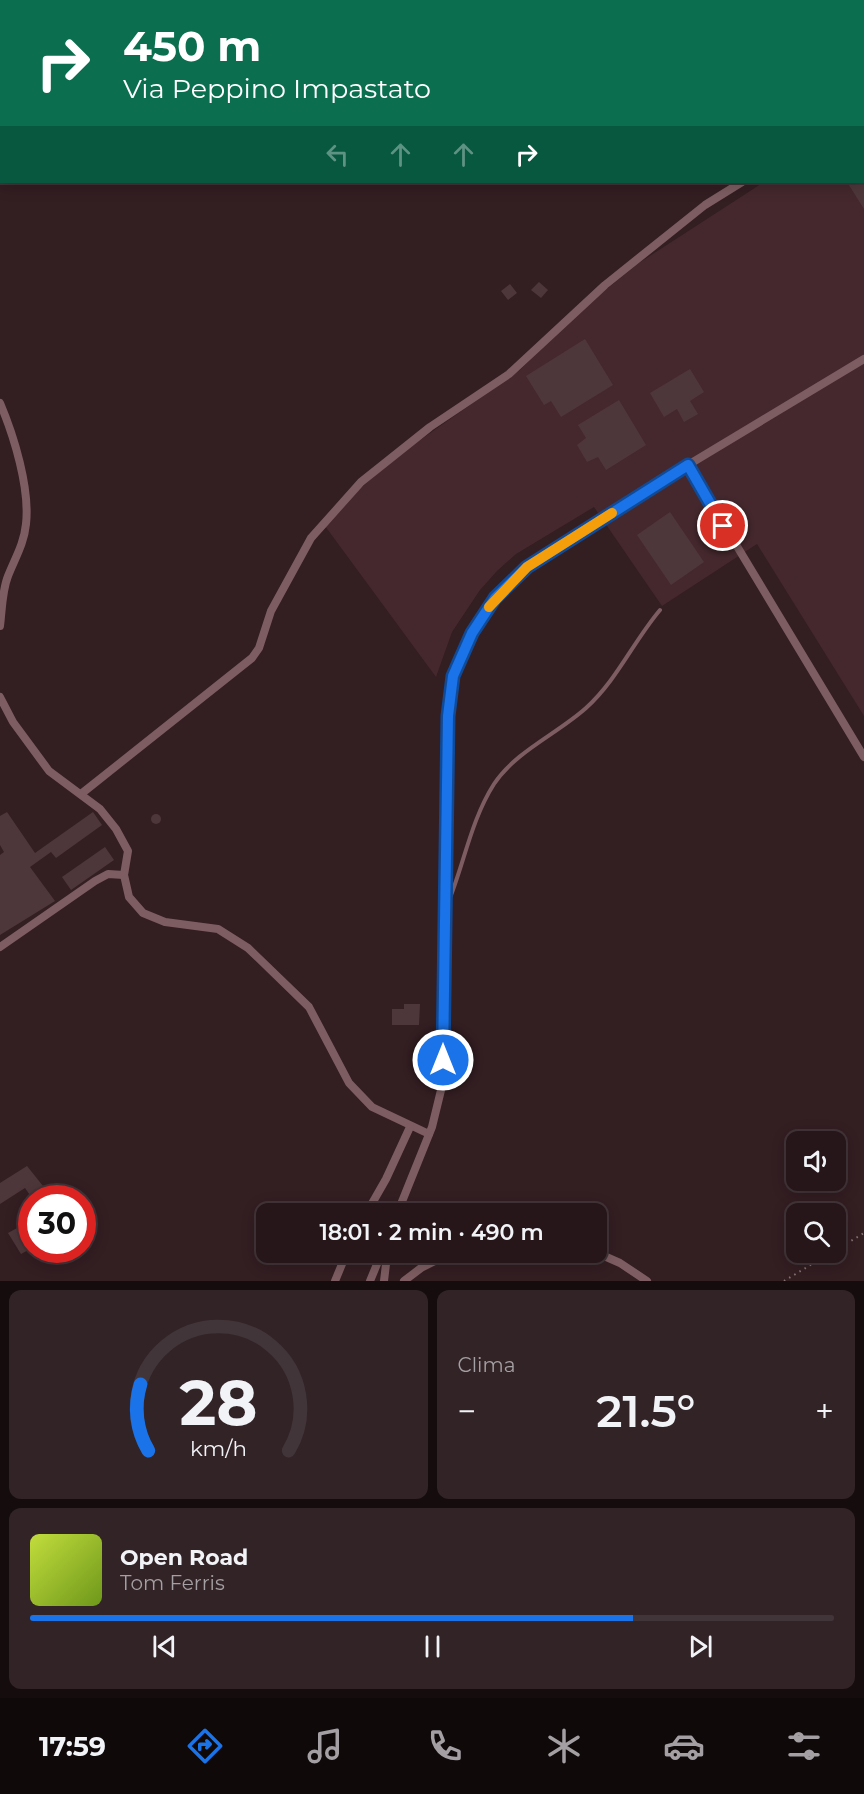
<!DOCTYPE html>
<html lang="it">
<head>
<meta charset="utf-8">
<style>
  body { margin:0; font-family:Montserrat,sans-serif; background:#322327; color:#f1f3f6; height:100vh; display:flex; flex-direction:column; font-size:22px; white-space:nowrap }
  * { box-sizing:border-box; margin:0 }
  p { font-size:20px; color:#a49fa2 }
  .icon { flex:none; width:33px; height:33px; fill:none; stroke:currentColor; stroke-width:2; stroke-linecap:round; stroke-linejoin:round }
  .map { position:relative; height:1281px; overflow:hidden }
  .side { display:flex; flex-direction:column; gap:9px; padding:9px; background:#150c0e; flex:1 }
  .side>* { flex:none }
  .top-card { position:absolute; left:0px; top:0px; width:864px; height:183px; box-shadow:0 3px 15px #0003,0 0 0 2px #423539; background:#0b6e4f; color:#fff; overflow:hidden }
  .tools { position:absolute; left:786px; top:1131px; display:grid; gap:12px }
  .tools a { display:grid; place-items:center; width:60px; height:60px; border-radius:12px; background:#26161a; box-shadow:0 3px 15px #0003,0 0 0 2px #423539; font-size:30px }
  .speed { position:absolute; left:18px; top:1185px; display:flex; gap:12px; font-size:30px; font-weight:700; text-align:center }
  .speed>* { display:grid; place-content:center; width:78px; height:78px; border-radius:50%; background:#26161a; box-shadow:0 3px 15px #0003,0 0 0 2px #423539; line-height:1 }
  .speed .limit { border:9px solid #d22; background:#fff; color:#111 }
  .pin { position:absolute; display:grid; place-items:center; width:51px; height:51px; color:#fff; margin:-26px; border:3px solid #fff; border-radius:50%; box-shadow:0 2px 6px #0007 }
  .me { position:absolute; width:66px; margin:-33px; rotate:0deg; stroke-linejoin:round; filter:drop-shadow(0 0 4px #0008) }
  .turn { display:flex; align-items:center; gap:21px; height:126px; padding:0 24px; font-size:27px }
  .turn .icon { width:78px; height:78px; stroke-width:2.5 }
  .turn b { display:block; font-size:42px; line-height:51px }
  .lanes { display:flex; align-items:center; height:57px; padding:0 24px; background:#0003; justify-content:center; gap:30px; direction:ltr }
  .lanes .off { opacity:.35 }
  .big { font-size:45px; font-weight:600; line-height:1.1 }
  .side .tile { flex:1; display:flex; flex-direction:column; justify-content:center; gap:9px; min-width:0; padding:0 21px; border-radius:12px; background:#322327 }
  .side .dial { align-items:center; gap:0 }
  .dial svg { height:156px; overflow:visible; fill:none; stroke:#423539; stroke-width:7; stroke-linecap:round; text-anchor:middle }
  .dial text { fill:#f1f3f6; stroke:none }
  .song { display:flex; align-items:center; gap:18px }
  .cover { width:72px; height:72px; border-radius:9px; background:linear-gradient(135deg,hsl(70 70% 55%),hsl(80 70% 35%)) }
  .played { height:6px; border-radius:3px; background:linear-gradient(90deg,#1a73e8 75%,#423539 75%) }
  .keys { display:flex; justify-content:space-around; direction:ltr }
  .heat { display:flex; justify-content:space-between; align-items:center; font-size:33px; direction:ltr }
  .side .tiles { flex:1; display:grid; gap:9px; grid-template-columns:1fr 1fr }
  .tile:last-child { grid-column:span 2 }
  .trip { position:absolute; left:256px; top:1203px; width:351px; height:60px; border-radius:12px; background:#26161a; box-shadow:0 3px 15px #0003,0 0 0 2px #423539; font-weight:600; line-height:60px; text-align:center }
  .tab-bar { display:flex; height:96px; justify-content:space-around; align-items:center; background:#0f090a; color:#a49fa2 }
  .tab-bar .icon { width:42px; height:42px }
  .tab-bar .selected { color:#1a73e8 }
  .tab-bar b { font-size:27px; color:#f1f3f6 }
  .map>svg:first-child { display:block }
</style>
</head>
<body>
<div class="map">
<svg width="864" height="1281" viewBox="0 0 864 1281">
  <rect width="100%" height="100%" fill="#331e22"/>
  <g fill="#44282d">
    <path d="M788,0h76v112l-2,-110z"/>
    <path d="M864,117v599l-107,-172 -95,62 -68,-99 -78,47 -19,17 -17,19 -28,42 -16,45 -111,-151 30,-33 41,-36 124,-87 57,-57 62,-50 125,-81h98z"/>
  </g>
  <g fill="#4e373b">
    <path d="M847,182h17v27z"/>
    <path d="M539,282l9,8 -7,8 -10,-8z"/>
    <path d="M510,284l7,9 -9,7 -7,-9z"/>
    <path d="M585,339l28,46 -52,32 -10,-16 -7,4 -18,-29z"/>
    <path d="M690,369l14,23 -14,9 8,13 -14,8 -7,-13 -13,8 -14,-24z"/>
    <path d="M619,400l27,45 -40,25 -8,-13 -11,5 -10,-17 9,-7 -8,-13z"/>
    <path d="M670,512l34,50 -33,23 -34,-50z"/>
    <path d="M7,812l28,41 58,-41 9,13 -46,33 -5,-6 -21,15 25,34 -55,34v-80l4,-3 -4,-7v-29z"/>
    <circle cx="156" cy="819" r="5"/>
    <path d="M105,847l9,13 -43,30 -9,-13z"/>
    <path d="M404,1004h16l-1,21h-27v-16h12z"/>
    <path d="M27,1166l20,25 -5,4 3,3h-13l-7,-10 -25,16v-21z"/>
    <path d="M32,1220v28l-11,6 -13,-21z"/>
  </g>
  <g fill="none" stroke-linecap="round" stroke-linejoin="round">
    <g stroke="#857376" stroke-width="2" stroke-dasharray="1.5 4.5" stroke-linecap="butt">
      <path d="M836,1250l28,-17"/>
      <path d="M784,1281l48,-29"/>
    </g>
    <path stroke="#7d5d62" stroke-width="4" d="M448,903c16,-39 23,-83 46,-119 22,-33 63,-50 92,-76 31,-28 47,-66 74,-98"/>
    <g stroke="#7d5d62" stroke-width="8">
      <path d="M862,89l2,-1"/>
      <path d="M0,403c14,33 30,85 26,121 -2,20 -11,34 -18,52 -6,15 -6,34 -8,50"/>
      <path d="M688,465l176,292"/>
      <path d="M0,697l13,25 36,49 51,38 16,20 12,22 -4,24 5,22 14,16 22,9 53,7 30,19 61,59 40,76 23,24 57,27"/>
      <path d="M81,794l171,-136 7,-10 12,-37 40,-73 50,-56 69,-55 79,-53 96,-89 100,-80 37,-23"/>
      <path d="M0,947l95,-66 13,-7 16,1"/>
      <path d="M366,1214l20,-35 24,-52"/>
      <path d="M397,1214l35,-87 11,-45 5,-366 5,-40 19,-43 23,-35 32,-31 161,-102 176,-106"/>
      <path d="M397,1252l11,9 24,-9"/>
      <path d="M595,1252l25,11 27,18"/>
      <path d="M335,1281l12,-29"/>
      <path d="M370,1281l12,-29"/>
      <path d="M384,1281l2,-17 5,-12"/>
      <path d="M404,1281l17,-13 32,-16"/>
    </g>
  </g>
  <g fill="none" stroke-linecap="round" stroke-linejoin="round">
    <g stroke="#114b97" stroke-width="15">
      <path id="route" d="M443,1060l5,-344 5,-40 19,-43 23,-35 32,-31 161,-102 35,61"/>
    </g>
    <use href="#route" stroke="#1a73e8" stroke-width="10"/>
    <path stroke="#f59e0b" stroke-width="10" d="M489,607l38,-40 85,-54"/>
  </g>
</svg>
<div class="tools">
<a><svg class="icon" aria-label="sound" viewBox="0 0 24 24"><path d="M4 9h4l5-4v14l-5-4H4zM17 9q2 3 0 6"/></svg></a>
<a><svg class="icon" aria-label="search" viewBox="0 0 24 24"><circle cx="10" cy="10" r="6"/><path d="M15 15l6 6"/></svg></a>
</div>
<div class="speed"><div class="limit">30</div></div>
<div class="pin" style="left:723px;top:526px;background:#d93025"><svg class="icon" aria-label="arrive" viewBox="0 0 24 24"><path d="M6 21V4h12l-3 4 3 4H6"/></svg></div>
<svg class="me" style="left:443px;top:1060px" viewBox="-20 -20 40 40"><circle r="17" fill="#1a73e8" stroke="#fff" stroke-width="3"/><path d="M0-11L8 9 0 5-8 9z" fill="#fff"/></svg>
<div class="trip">18:01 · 2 min · 490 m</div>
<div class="top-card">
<div class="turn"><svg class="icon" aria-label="right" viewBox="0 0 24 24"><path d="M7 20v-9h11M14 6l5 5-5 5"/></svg><div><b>450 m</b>Via Peppino Impastato</div></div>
<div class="lanes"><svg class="icon off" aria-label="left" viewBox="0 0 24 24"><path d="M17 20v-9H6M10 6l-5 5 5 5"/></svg><svg class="icon off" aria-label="ahead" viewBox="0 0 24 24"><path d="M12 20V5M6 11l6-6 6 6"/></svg><svg class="icon off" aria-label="ahead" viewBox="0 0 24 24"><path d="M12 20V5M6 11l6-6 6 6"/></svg><svg class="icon" aria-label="right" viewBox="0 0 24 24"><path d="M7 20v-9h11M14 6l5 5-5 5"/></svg></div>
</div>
</div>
<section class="side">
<div class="tiles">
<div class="tile dial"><svg viewBox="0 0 100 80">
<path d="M14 69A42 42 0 1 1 86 69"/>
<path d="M14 69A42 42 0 0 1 10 35" stroke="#1a73e8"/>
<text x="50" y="56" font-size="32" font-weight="700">28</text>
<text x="50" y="72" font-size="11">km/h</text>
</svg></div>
<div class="tile"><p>Clima</p>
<div class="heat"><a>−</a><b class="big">21.5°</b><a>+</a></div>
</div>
<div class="tile">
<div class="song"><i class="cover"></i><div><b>Open Road</b><p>Tom Ferris</p></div></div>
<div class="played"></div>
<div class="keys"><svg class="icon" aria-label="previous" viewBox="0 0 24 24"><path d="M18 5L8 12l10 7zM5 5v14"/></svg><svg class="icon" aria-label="pause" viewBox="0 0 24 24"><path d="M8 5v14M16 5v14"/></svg><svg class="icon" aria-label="next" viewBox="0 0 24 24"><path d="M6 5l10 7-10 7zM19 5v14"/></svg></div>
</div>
</div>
</section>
<nav class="tab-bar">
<b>17:59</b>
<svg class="icon selected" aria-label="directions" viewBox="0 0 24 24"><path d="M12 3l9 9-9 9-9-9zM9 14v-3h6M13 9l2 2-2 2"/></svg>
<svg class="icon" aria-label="music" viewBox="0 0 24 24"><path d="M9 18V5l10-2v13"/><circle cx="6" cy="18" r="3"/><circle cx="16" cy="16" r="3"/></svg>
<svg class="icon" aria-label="phone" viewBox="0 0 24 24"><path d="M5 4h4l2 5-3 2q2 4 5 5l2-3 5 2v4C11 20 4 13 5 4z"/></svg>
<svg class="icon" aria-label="climate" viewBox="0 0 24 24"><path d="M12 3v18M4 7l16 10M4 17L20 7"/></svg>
<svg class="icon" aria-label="car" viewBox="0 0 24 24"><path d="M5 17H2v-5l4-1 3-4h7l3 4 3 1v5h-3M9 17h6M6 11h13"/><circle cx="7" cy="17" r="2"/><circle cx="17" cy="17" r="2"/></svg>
<svg class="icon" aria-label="filters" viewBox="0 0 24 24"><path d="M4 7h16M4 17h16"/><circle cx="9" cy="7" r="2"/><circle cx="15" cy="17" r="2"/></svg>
</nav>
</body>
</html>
